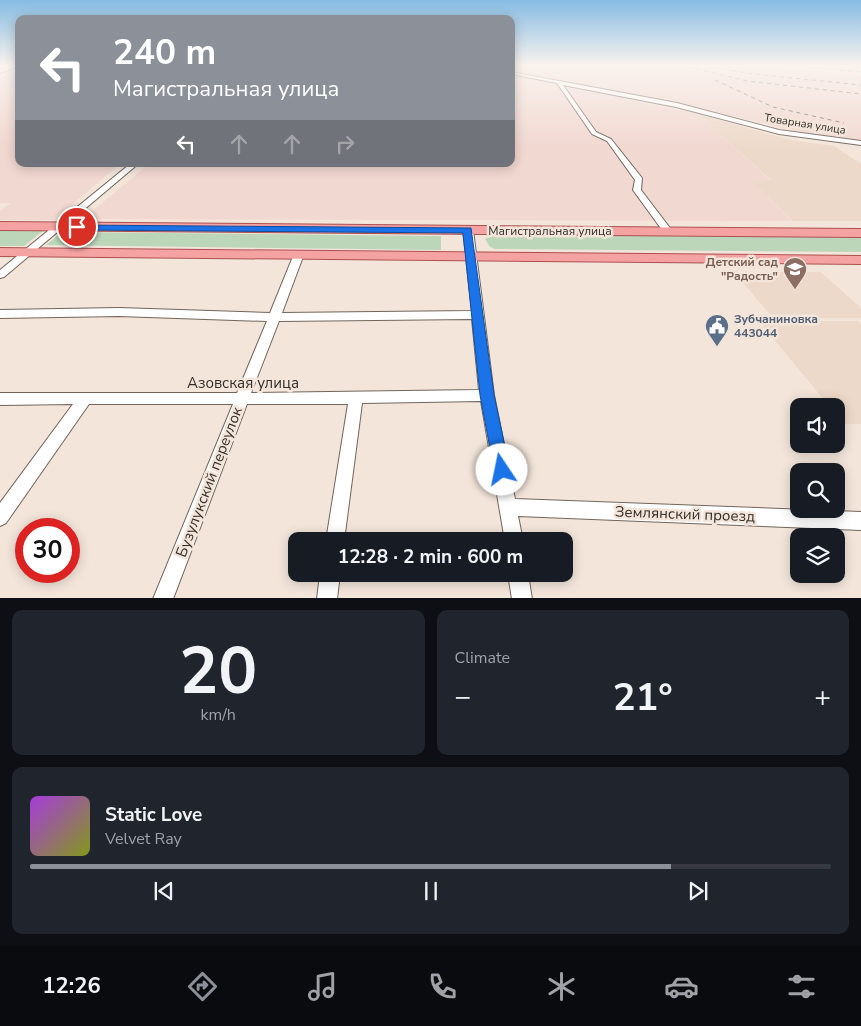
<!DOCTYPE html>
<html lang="en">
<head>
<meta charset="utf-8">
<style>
  body { margin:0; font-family:"Nunito Sans",sans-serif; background:#20242c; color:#f1f3f6; height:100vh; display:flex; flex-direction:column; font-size:19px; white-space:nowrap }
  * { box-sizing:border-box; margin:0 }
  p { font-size:16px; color:#9ea1a6 }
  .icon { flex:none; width:28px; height:28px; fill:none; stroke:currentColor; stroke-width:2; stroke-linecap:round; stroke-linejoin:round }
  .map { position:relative; height:598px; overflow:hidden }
  .side { display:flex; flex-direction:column; gap:12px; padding:12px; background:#0d0f14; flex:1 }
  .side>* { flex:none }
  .top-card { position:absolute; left:15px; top:15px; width:500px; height:152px; border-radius:10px; box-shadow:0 2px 12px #0003; background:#8c9099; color:#fff; overflow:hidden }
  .tools { position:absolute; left:790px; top:398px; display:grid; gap:10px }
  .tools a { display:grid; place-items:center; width:55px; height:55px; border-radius:10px; background:#171b24; box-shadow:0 2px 12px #0003; font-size:25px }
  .speed { position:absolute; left:15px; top:518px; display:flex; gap:10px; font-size:25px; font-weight:700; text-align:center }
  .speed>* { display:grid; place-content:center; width:65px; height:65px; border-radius:50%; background:#171b24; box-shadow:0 2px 12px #0003; line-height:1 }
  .speed .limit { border:8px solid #d22; background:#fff; color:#111 }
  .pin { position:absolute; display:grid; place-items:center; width:42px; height:42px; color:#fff; margin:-21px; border:2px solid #fff; border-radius:50%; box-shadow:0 1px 5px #0007 }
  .me { position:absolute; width:55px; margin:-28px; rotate:349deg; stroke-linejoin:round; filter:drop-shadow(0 0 4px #0008) }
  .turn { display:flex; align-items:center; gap:18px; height:105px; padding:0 15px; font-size:22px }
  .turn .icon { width:65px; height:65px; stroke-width:2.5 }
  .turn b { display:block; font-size:35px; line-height:42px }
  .lanes { display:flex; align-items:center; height:48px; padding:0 15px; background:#0003; justify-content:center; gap:25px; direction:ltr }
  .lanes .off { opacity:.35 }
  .big { font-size:38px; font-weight:700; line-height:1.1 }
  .side .tile { flex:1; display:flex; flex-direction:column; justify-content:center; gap:8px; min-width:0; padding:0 18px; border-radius:10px; background:#20242c }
  .side .dial { align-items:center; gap:0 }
  .dial b { font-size:65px; line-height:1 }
  .song { display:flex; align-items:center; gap:15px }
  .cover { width:60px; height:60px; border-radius:8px; background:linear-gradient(135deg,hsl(280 70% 55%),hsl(70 70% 35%)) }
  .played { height:5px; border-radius:2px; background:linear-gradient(90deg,#8c9099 80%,#363941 80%) }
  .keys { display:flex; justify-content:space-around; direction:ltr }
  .heat { display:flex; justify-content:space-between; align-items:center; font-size:28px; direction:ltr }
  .side .tiles { flex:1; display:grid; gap:12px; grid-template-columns:1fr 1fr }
  .tile:last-child { grid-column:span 2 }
  .trip { position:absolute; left:288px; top:532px; width:285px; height:50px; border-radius:10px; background:#171b24; box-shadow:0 2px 12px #0003; font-weight:700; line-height:50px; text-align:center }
  .menu { display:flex; height:80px; justify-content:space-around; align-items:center; background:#090b0e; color:#9ea1a6 }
  .menu .icon { width:35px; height:35px }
  .menu .selected { color:#8c9099 }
  .menu b { font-size:22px; color:#f1f3f6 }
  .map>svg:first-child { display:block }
</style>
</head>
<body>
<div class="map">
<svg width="861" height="599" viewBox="0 0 861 599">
  <rect width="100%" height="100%" fill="#f3e5da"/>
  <g fill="#edd9c9">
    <path d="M698,114l93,26 43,6 27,18v57h-68l-42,-40 20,-1z"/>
    <path d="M734,272h87l40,36v10h-88z"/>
    <path d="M759,321h98l4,3v100h-17l-8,-9v-9h-7z"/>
  </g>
  <g fill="#f1d8d0">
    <path d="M511,65h245l105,10v66l-62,-9 -105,-25 -183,-36z"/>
    <path d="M19,67v97h101l-67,56h-53v-9l11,-8h-11v-129z"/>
    <path d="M511,74l187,40 73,67h-20l41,40 -709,-2 66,-55h362z"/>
  </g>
  <g fill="#bbd6b9">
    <path d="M0,230h44l-20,16h-24z"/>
    <path d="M62,232l379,4v14l-395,-5z"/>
    <path d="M495,234l366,3v15l-366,-3 -5,-2 -5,-8z"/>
  </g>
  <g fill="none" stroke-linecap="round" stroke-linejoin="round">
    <g stroke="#72665c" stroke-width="2">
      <g id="minor">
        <path d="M13,65l6,1 -19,7v-3z"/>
        <path d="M511,72l166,31 102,27 82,11v4l-82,-11 -103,-27 -113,-22 33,47 15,7 31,39 -1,12 32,42 -5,3 -3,-1 -32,-44 2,-10 -28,-39 -15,-7 -35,-51 -46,-9z"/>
        <path d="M130,164h8l-134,113 -4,1v-8z"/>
        <path d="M468,227l5,3 21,165 21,104 346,13v18l-343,-14 5,25h-18l-24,-140 -119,2 -18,138h-18l22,-137h-101l-74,195h-20l80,-195h-144l-83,119 -6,3v-23l73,-99 -73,1v-12h237l30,-72 -148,-5 -119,2v-8l119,-2 151,5 24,-59 5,-3 5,3 -22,59 190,-2 -9,-81zM472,319l7,71 -228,3 28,-72z"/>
        <path d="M320,574h20l-3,25h-20z"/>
        <path d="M508,574h20l4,25h-20z"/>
      </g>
    </g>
    <g stroke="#ad5150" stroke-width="2">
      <g id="major">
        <path d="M0,222l861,7v8l-861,-7z"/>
        <path d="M0,248l861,8v8l-861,-8z"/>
      </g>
    </g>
    <use href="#minor" fill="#fff" fill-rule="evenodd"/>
    <use href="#major" fill="#f5a2a3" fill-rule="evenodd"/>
    <g stroke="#797169" stroke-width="1" stroke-dasharray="4 4" stroke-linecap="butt">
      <path d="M681,65l66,16 114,13"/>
      <path d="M701,65l53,9 107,11"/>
      <path d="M784,65l77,7"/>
      <path d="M715,80l58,27 71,16"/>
    </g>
  </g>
  <linearGradient id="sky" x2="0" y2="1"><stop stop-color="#86bce3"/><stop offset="0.44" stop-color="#faf3ee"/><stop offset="1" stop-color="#faf3ee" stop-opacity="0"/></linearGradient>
  <rect width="861" height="149" fill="url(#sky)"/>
  <path fill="#1a73e8" stroke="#114b97" d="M74,225l397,3 23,167 16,75 -2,5 -6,2 -6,-2 -2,-5 -14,-75 -17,-162 -386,-3 -3,-1z"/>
  <defs>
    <g id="school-pin" transform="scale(1.25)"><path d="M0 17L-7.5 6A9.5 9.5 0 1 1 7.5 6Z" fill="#8d6e63" stroke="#f3e5da"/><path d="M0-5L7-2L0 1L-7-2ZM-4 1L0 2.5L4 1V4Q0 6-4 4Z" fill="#fff"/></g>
    <g id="civic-pin" transform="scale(1.25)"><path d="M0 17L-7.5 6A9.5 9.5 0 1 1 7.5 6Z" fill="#5c6f8a" stroke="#f3e5da"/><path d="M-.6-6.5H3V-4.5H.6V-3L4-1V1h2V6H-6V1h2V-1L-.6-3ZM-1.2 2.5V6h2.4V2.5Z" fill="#fff"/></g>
  </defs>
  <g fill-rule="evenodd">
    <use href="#school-pin" x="795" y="269"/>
    <use href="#civic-pin" x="717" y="326"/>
  </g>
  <g text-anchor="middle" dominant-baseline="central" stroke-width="5" stroke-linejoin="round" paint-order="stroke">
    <g font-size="11" fill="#332e29" stroke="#f3e5da">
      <text transform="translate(805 124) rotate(9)">Товарная улица</text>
    </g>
    <g font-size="12" fill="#332e29" stroke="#f3e5da">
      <text x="550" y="231">Магистральная улица</text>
    </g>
    <g font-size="12" font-weight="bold" fill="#785e54" stroke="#f3e5da" text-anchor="end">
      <text x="778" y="262">Детский сад<tspan x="778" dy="14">"Радость"</tspan></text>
    </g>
    <g font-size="12" font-weight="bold" fill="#4e5e75" stroke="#f3e5da" text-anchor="start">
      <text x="734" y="319">Зубчаниновка<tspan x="734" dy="14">443044</tspan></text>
    </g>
    <g font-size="15" fill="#332e29" stroke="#f3e5da">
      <text x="243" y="383">Азовская улица</text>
      <text transform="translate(209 482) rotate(-69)">Бузулукский переулок</text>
      <text transform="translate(685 514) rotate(2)">Землянский проезд</text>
    </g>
  </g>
</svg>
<div class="tools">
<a><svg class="icon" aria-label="sound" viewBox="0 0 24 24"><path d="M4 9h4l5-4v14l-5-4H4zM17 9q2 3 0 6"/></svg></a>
<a><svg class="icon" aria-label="search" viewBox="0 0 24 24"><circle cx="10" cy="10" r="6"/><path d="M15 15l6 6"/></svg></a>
<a><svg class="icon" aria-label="layers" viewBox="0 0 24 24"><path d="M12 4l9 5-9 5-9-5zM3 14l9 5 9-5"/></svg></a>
</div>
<div class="speed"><div class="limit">30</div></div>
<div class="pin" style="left:77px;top:227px;background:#d93025"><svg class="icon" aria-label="arrive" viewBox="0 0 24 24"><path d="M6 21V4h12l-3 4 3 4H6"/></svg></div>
<svg class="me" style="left:502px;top:470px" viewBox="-20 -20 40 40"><circle r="19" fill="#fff"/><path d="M0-13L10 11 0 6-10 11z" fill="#1a73e8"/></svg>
<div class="trip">12:28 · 2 min · 600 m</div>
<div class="top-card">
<div class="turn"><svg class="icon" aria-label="left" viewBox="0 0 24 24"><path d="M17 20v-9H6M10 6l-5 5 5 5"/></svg><div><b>240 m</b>Магистральная улица</div></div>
<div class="lanes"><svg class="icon" aria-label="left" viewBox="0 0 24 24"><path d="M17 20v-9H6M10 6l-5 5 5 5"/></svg><svg class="icon off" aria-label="ahead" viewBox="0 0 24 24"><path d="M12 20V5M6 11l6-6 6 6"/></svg><svg class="icon off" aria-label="ahead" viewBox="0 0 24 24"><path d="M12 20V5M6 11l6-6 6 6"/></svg><svg class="icon off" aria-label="right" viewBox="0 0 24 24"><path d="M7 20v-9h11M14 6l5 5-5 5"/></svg></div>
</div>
</div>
<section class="side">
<div class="tiles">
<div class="tile dial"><b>20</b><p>km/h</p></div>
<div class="tile"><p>Climate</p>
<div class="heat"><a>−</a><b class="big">21°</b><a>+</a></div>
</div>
<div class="tile">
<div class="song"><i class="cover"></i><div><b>Static Love</b><p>Velvet Ray</p></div></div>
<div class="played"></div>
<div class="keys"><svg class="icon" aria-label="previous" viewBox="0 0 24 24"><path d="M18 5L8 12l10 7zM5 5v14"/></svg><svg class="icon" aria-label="pause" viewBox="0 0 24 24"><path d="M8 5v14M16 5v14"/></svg><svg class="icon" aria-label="next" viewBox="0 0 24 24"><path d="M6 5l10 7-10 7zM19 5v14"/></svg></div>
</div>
</div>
</section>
<nav class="menu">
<b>12:26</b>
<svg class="icon selected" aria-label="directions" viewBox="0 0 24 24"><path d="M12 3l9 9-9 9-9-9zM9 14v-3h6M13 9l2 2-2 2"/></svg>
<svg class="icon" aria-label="music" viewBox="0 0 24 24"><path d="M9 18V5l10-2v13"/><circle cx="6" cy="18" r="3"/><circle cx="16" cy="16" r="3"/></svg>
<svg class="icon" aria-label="phone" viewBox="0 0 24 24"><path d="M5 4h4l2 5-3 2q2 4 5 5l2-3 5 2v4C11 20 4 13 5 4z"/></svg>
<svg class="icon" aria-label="climate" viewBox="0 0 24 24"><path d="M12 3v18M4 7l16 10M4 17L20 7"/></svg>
<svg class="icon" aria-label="car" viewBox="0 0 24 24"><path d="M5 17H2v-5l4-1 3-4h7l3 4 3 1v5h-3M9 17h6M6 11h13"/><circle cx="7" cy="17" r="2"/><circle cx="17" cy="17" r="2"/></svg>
<svg class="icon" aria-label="filters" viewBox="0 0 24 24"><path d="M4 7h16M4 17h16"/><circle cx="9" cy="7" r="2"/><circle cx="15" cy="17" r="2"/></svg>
</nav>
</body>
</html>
